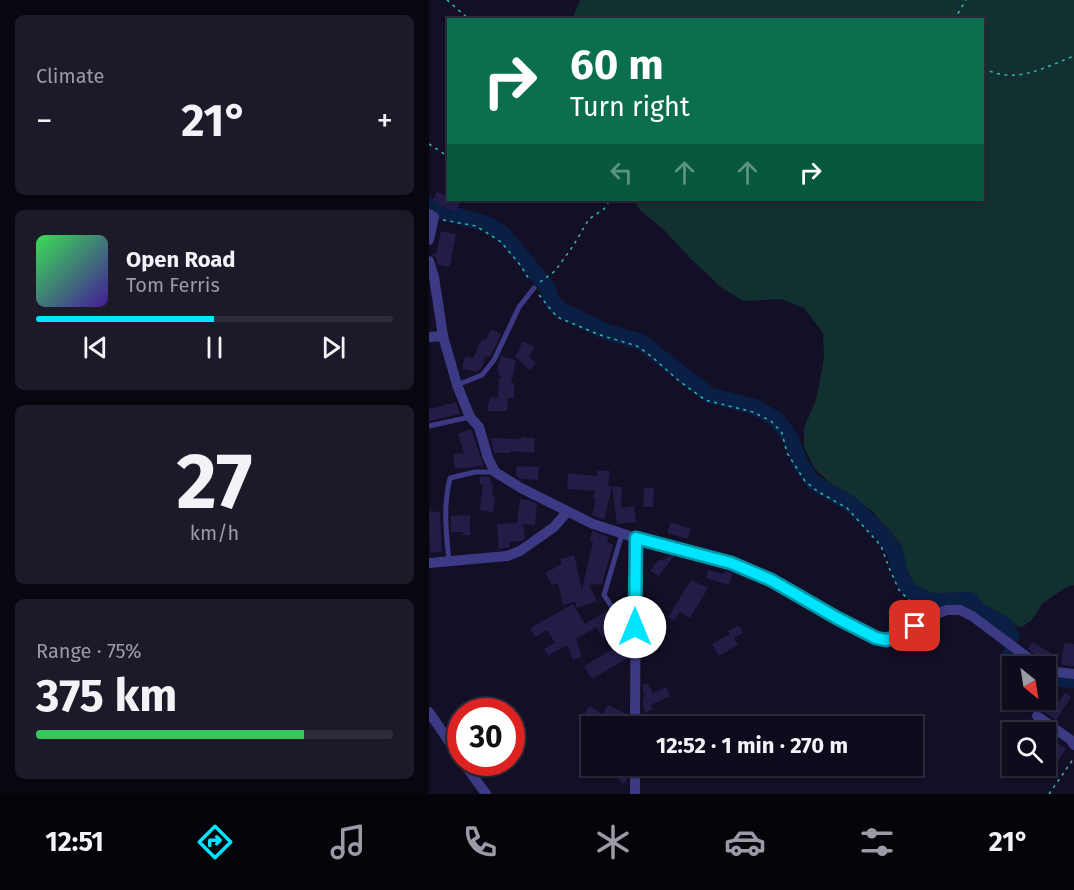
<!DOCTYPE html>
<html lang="en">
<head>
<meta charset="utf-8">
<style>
  body { margin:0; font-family:"Fira Sans",sans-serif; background:#1c1929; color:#f1f3f6; height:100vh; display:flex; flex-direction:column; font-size:22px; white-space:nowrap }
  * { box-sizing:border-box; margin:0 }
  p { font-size:20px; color:#9b9ba3 }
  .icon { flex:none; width:33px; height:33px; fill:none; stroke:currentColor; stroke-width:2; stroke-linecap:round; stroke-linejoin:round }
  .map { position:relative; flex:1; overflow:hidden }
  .details { display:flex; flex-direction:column; gap:15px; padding:15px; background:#08060f; width:429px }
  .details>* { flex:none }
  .top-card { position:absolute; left:18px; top:18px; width:537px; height:183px; border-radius:0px; box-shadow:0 2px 4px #0004,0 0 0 2px #2e2b3b; background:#0b6e4f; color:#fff; overflow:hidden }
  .needle { width:39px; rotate:150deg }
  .buttons { position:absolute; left:573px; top:656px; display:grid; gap:12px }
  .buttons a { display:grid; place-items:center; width:54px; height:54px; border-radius:0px; background:#0e0b1c; box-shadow:0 2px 4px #0004,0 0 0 2px #2e2b3b; font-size:30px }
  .speed { position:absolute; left:18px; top:698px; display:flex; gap:12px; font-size:30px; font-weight:700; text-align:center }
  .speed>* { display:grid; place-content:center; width:78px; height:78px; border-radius:50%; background:#0e0b1c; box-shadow:0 2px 4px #0004,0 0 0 2px #2e2b3b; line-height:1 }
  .speed .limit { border:9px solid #d22; background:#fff; color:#111 }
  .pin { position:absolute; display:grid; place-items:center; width:51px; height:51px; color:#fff; margin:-26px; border-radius:12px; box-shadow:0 3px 9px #0006 }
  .me { position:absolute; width:66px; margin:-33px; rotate:0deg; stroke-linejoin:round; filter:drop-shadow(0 0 4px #0008) }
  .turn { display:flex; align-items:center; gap:21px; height:126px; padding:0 24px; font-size:27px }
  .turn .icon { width:78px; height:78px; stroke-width:2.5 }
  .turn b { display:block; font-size:42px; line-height:51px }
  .lanes { display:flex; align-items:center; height:57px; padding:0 24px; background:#0003; justify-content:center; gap:30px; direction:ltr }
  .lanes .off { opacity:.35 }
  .big { font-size:45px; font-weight:700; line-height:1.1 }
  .details .tile { flex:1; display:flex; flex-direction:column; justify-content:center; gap:9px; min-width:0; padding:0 21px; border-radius:9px; background:#1c1929 }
  .details .dial { align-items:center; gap:0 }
  .dial b { font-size:78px; line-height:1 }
  .song { display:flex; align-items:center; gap:18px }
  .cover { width:72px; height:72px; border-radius:9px; background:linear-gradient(135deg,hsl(130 70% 55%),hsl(260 70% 35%)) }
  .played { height:6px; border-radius:3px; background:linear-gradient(90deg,#00e5ff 50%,#2e2b3b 50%) }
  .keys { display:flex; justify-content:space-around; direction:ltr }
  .heat { display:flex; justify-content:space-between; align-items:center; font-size:33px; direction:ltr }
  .charge { height:9px; border-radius:4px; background:linear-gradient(90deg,#34c759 75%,#2e2b3b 0) }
  .trip { position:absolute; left:152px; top:716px; width:342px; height:60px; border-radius:0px; background:#0e0b1c; box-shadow:0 2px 4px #0004,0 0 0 2px #2e2b3b; font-weight:700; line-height:60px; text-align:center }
  .tab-bar { display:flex; height:96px; justify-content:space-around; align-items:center; background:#06040b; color:#9b9ba3 }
  .tab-bar .icon { width:42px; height:42px }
  .tab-bar .selected { color:#00e5ff }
  .tab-bar b { font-size:27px; color:#f1f3f6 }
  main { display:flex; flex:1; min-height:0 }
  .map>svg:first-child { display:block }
</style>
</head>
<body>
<main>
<section class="details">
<div class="tile"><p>Climate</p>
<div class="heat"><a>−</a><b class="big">21°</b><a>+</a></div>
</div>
<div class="tile">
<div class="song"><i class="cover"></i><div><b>Open Road</b><p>Tom Ferris</p></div></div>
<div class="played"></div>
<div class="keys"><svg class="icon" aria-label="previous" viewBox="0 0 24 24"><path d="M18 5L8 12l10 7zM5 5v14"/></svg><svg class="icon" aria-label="pause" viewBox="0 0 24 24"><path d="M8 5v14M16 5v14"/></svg><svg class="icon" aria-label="next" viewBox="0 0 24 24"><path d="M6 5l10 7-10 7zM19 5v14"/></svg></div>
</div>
<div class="tile dial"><b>27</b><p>km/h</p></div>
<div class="tile"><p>Range · 75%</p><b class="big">375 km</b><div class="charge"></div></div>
</section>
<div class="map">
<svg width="645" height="794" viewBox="0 0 645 794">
  <rect width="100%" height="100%" fill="#130f26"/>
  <path fill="#12302f" d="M151,0h494v585l-11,4 -21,15 -10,16 -10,7 -12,-2 -26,-19 -10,-10 -42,-2 -17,-5 -8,-15 -6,-29 -28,-33 -26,-19 -18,-11 -14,-13 -11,-22v-19l12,-28 8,-42 -1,-25 -19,-25 -23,-9 -38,2 -21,-13 -31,-29 -28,-30 -23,-19 -6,-10h349v-180l-411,-1z"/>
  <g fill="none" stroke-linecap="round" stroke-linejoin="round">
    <g stroke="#0a1f44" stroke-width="16">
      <path d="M0,205l11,6 47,13 17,11 43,52 6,16 8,7 43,21 37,11 68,53 46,12 22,13 13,17 10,26 13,19 39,23 30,29 13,18 6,24 10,16 20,9 39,-1 10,11 25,14 7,12"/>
      <path d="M581,655l17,11"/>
      <path d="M616,675l7,3 22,2"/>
    </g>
  </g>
  <g fill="#241b47">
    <path d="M8,192l12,5v3h13l-7,12 -25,-12h3z"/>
    <path d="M12,231l15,3 -6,33 -12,-2 -2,-7 -4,-3 4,-1z"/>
    <path d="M62,329l10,5 -11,23 -5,-1 -2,10 -6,6 -15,-3 3,-13 8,2 9,-19 4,1z"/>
    <path d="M94,341l11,6 -5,10 7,6 -6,7 -15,-13z"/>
    <path d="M72,356l15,4 -5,23h3v15h-6l-1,13h-20l3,-13 8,-1 1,-19 4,-1 -4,-1v-5l-2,-1z"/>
    <path d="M27,402l4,12 -31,7v-12z"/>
    <path d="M41,429l2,2 12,36 -4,-1 -25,3 -2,-15 11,-1 -6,-19z"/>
    <path d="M92,437l14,1 -1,15 -23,-2v2h-17l-3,-15 30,1z"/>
    <path d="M88,466l22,1 -1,13 -17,-1 -5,-3z"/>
    <path d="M168,470l13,1 -2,15 14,1 -1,21 13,-2 2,16 -19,2 -5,-37 -8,33 -12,-5 4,-16 -3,-1 2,-7 -28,-2 1,-16 29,3z"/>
    <path d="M51,477h10l1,6 2,1 -1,12 3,1 -2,15 -13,-2 3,-26h-3z"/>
    <path d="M215,488h10l-1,19h-10z"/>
    <path d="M91,499l9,1 8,4 -2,21 -12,-1 2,14 -3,3 -13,1 1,5 -11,2 -2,-25 20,-1z"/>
    <path d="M0,511l11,1 2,40 -12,1z"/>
    <path d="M41,515v20h-7v-3h-12v-16z"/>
    <path d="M242,522l20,7 -4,10 -20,-6z"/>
    <path d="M163,531l17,6 -2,5 6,3 -11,39 -13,1 8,16 -20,7 -2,-6 -12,3 -5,-22 -6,2 -7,-12 17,-9 -2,-5 14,-4 8,34 11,-47 -3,-1z"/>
    <path d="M242,555l3,1 -15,20 -9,-5 9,-12 3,2z"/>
    <path d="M279,570l16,4 1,-3 8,2 -4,12 -23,-7z"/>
    <path d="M262,580l17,8 -18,30 -10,-6 -6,9 -6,-4z"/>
    <path d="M194,601l5,11v8l-2,1 -10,-16z"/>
    <path d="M144,604l12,20 23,-14 19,34 -5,3 6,11 -36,21 -8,-13 33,-19 -8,-13 -6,4 -7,-11 -20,12 6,18 -9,3 -6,-15 -19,11 -4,-7 11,-6 -8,-13 -12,7 -5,-9z"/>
    <path d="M310,625l4,8 -9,5 4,7 -19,11 -7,-12 18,-10 -2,-3z"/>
    <path d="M603,642l19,11 -4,8h-3l-16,-12z"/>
    <path d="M635,643l10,1v22l-13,-1z"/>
    <path d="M219,683l5,10 13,-6 4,9 -19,9 2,4 -7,4 -3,-6v-9l2,-2 -2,-5v-6z"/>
    <path d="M636,693l6,4 -15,23 -15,-10 6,-11 10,6z"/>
    <path d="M179,705l18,9 -6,12h-24l-15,-6 8,-14 14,8z"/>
    <path d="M601,719l7,6 -5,7 -7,-4z"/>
    <path d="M625,741l12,8 -11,17 -10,-7v-6z"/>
    <path d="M178,765h18l2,3v12l-4,4z"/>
  </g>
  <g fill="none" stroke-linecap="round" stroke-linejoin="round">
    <g stroke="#2fb8b0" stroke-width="1.5" stroke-dasharray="3 4.5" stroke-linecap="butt">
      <path d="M18,0l23,20"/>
      <path d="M525,20l12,-20"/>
      <path d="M554,68c32,17 60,0 91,-12"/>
      <path d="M0,144l20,13"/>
      <path d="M14,220l33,6 25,16 20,24 9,15"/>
      <path d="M111,282l15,-11 18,-25 16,-27 15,-10 6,-9"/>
      <path d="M110,295l18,22 43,18 37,11 14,10 27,24 27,20 48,12 18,9 11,12 5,20 18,28 12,10 30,17 34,38 9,24 9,20 13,13 16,4"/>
      <path d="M620,794l25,-36"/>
    </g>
    <g stroke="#3d3a85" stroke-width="5">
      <path d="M28,385l25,-10 12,-15 25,-53 15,-19"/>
      <path d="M0,426l41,-9"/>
      <path d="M193,534l-18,61 15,23 14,27"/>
      <path d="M20,561c-3,-29 -6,-54 1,-83l25,-6h20"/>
    </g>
    <g stroke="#3d3a85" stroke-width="10">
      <path d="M0,214l5,3 -5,23"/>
      <path d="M0,261l5,16 9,59 14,49 13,32 9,10 9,31 7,14 26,16 72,36 43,14 95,25 39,17 67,38 39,20 10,2 10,-3 37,-22 14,-5h13l12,6 67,50"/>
      <path d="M0,337l14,-1"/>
      <path d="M0,563l78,-7 13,-5 34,-24 13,-15"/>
      <path d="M616,668l12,4 17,2"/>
      <path d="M0,712l32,47"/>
      <path d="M608,716l34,24 3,5"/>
      <path d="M206,726l1,-188"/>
      <path d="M34,762l23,32"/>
      <path d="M206,794v-29"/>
    </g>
  </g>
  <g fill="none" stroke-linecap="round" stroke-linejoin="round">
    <g stroke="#0095a6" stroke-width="15">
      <path id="route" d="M206,627l1,-89 95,25 40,17 66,38 39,20 10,2 10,-3 19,-11"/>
    </g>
    <use href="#route" stroke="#00e5ff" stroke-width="10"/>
  </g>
</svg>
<div class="buttons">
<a><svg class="needle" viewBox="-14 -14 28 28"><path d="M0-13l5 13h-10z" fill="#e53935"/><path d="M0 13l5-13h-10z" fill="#9b9ba3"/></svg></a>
<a><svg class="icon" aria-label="search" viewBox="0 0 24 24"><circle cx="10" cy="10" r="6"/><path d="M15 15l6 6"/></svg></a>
</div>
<div class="speed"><div class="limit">30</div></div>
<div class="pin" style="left:486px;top:626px;background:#d93025"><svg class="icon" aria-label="arrive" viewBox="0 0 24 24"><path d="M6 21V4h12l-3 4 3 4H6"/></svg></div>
<svg class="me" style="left:206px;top:627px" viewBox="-20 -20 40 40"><circle r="19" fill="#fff"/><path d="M0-13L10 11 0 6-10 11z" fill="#00e5ff"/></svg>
<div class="trip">12:52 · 1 min · 270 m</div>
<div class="top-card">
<div class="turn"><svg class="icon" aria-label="right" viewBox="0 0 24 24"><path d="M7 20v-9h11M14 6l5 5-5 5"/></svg><div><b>60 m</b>Turn right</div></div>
<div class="lanes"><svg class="icon off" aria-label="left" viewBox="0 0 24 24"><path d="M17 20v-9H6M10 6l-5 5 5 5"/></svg><svg class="icon off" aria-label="ahead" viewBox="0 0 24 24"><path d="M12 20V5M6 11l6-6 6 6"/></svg><svg class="icon off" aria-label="ahead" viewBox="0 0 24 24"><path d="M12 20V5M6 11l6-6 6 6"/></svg><svg class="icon" aria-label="right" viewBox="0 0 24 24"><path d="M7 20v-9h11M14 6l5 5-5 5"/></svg></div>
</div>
</div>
</main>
<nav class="tab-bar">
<b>12:51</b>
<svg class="icon selected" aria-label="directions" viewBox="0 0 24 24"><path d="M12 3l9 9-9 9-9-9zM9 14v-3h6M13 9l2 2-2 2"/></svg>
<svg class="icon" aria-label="music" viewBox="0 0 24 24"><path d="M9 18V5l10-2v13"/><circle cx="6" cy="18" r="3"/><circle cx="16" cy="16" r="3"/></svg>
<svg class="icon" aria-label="phone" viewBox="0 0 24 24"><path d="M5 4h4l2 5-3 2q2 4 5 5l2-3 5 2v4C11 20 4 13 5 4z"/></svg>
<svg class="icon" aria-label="climate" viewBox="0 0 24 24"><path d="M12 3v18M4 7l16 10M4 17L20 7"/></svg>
<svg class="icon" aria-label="car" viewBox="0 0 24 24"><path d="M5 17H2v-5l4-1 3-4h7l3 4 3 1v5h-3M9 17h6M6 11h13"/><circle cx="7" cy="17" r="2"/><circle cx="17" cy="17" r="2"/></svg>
<svg class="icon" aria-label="filters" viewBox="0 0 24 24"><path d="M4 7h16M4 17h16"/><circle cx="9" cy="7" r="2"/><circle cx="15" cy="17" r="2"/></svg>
<b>21°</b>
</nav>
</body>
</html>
